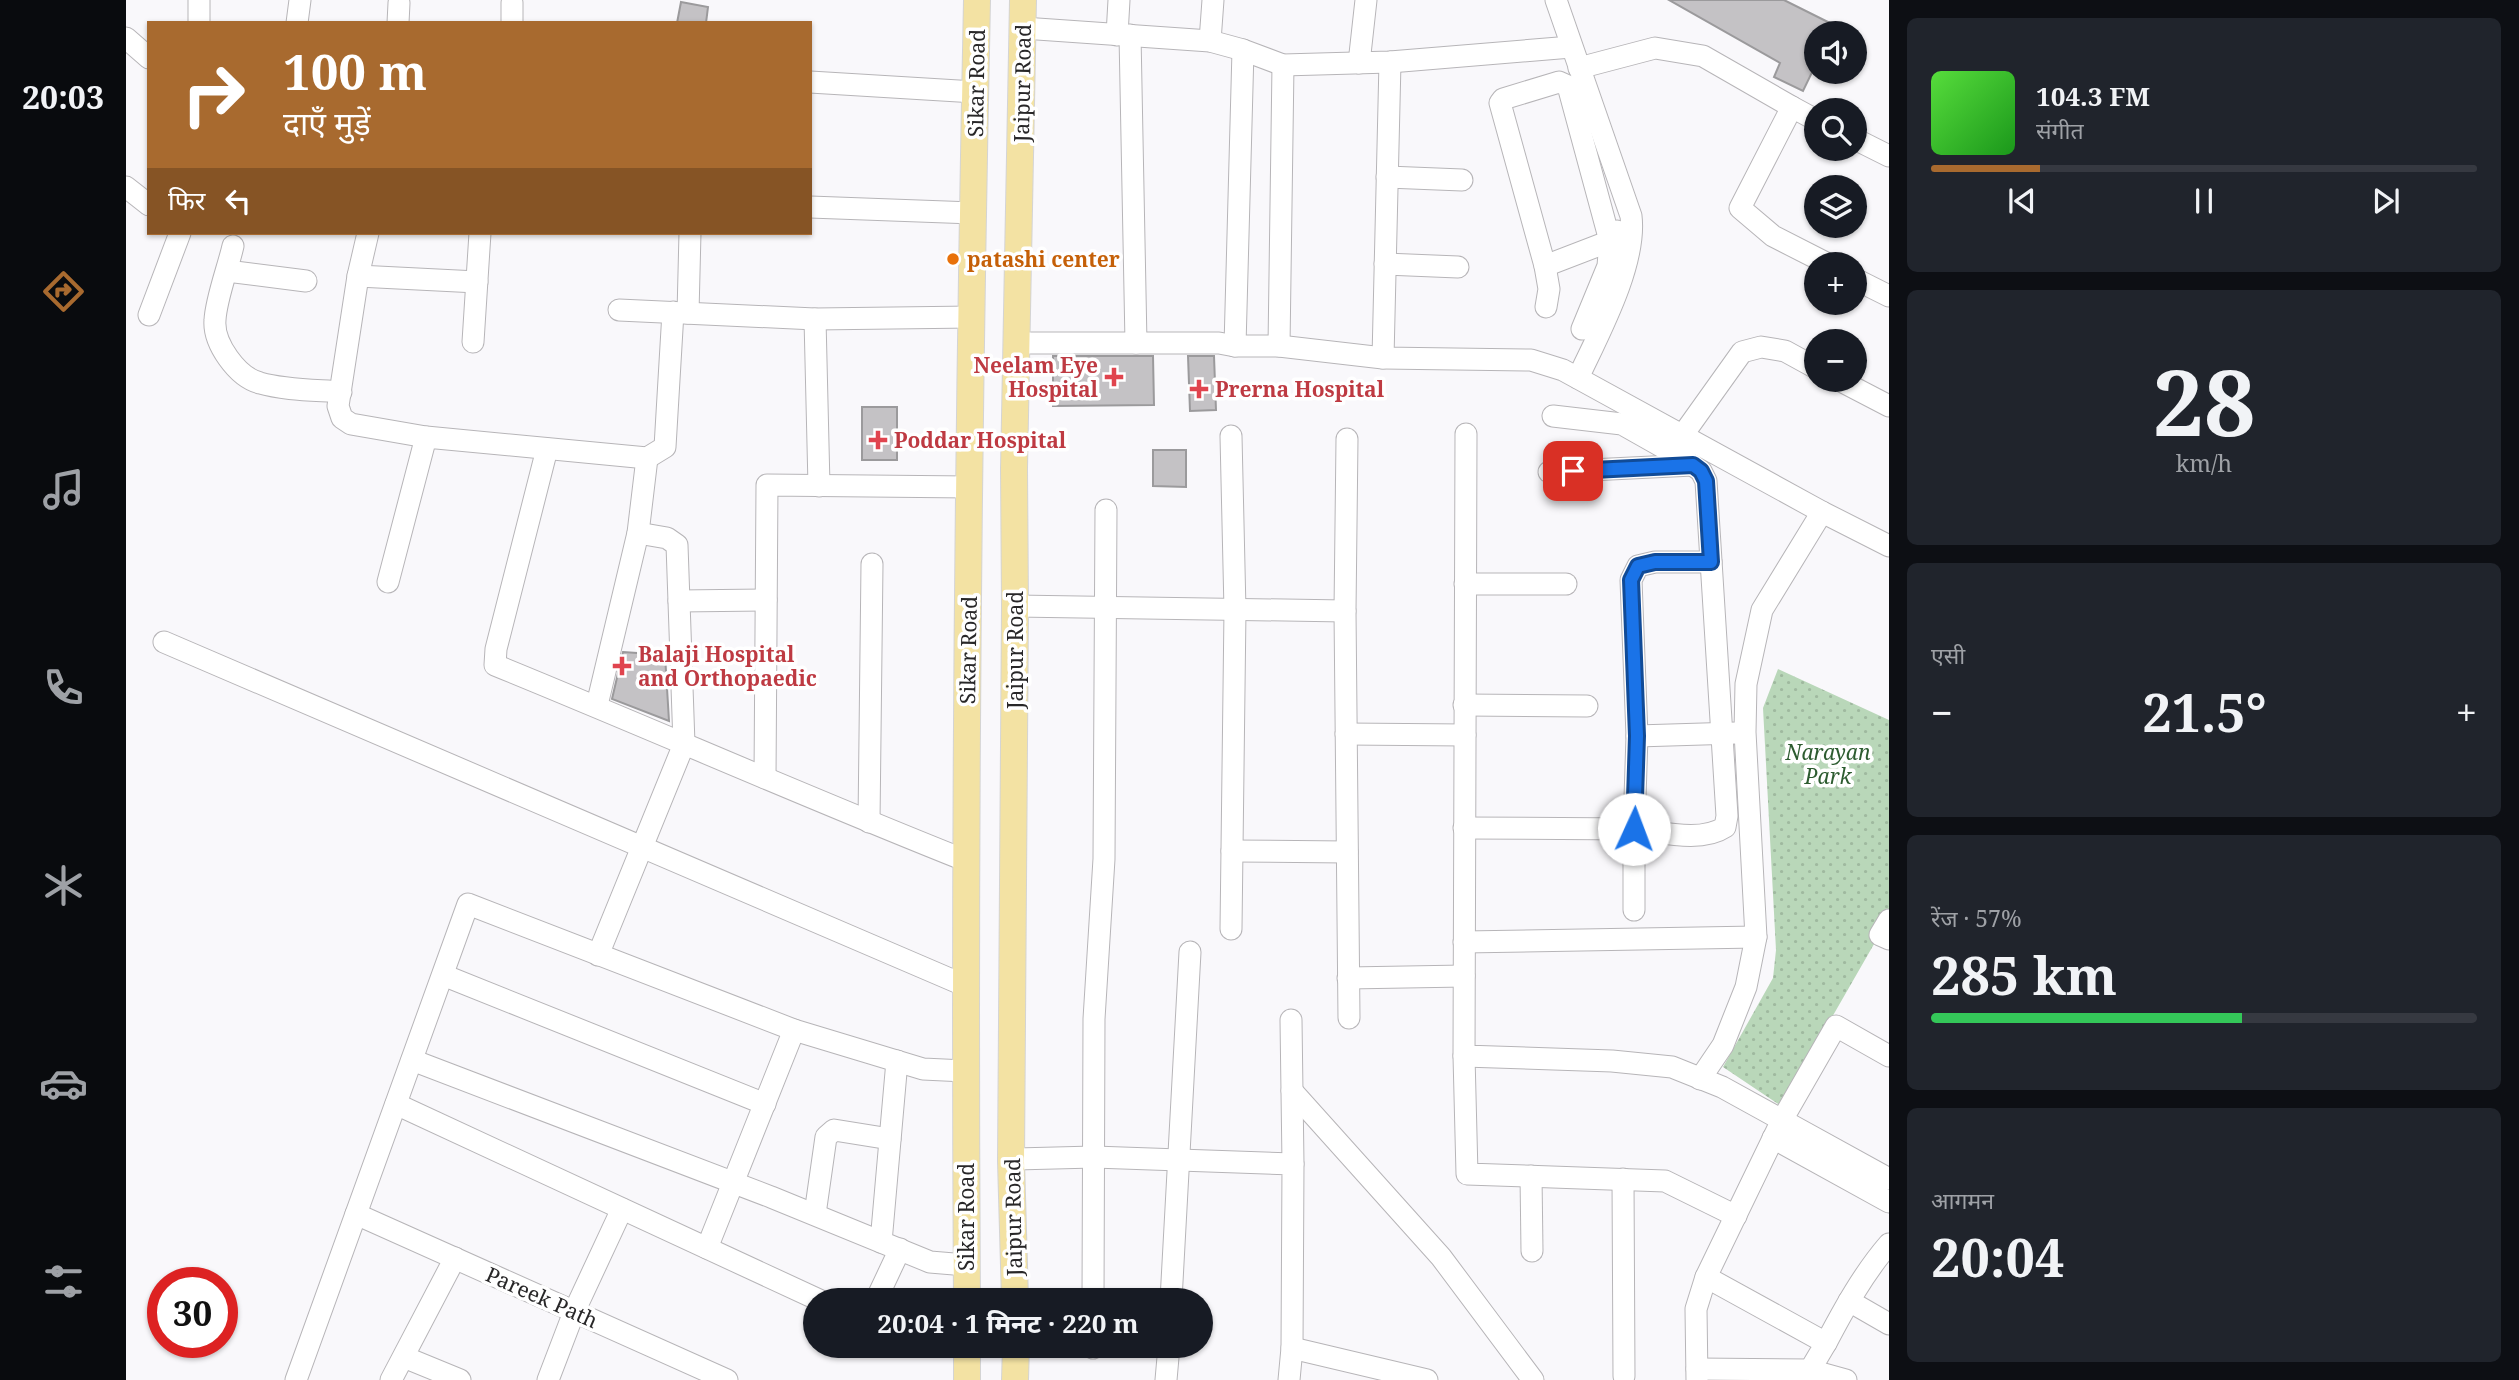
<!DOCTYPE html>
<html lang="hi">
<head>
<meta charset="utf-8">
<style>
  body { margin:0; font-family:"Noto Serif","Noto Sans Devanagari",serif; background:#20242c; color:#f1f3f6; height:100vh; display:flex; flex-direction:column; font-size:26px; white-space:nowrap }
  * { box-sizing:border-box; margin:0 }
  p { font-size:23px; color:#9ea1a6 }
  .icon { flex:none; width:38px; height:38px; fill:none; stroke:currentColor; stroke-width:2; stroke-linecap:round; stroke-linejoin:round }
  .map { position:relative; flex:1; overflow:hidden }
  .details { display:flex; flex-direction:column; gap:18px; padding:18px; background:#0d0f14; width:630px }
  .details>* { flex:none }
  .guide { position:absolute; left:21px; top:21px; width:665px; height:214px; border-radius:0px; box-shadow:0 2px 5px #0004; background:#a86a2f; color:#fff; overflow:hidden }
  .fabs { position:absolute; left:1678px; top:21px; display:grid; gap:14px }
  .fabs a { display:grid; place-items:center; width:63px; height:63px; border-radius:50%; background:#171b24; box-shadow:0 2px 5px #0004; font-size:35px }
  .speed { position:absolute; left:21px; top:1267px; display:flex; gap:14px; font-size:35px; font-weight:700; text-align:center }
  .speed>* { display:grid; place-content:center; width:91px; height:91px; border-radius:50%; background:#171b24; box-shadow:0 2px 5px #0004; line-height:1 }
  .speed .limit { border:10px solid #d22; background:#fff; color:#111 }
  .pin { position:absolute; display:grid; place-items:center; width:60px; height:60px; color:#fff; margin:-30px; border-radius:14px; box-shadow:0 4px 10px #0006 }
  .me { position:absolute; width:77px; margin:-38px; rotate:2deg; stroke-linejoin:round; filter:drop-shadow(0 0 5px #0008) }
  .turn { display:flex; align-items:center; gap:24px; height:147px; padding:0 21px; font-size:32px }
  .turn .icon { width:91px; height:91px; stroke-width:2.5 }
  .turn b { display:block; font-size:49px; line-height:60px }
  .then { display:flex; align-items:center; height:66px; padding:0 21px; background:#0003; gap:14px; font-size:26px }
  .big { font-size:52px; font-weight:700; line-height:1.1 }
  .details .card { flex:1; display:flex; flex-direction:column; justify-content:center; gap:10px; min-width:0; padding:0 24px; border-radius:10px; background:#20242c }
  .details .dial { align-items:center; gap:0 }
  .dial b { font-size:91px; line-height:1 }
  .song { display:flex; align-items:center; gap:21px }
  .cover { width:84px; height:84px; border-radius:10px; background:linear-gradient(135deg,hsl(110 70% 55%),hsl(120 70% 35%)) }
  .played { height:7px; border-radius:4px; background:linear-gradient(90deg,#a86a2f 20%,#363941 20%) }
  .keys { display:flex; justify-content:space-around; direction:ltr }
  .heat { display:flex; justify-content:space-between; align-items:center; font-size:38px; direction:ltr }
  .charge { height:10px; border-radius:5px; background:linear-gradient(90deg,#34c759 57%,#363941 0) }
  .trip { position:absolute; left:677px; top:1288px; width:410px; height:70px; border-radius:35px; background:#171b24; box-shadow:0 2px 5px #0004; font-weight:700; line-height:70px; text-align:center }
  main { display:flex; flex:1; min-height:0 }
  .menu { display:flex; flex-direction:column; width:126px; justify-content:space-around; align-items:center; background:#090b0e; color:#9ea1a6 }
  .menu .icon { width:49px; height:49px }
  .menu .current { color:#a86a2f }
  .menu b { font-size:32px; color:#f1f3f6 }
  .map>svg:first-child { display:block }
</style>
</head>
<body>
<main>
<nav class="menu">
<b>20:03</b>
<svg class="icon current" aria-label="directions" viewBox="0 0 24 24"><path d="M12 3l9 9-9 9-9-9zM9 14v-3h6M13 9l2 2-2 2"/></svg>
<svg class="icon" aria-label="music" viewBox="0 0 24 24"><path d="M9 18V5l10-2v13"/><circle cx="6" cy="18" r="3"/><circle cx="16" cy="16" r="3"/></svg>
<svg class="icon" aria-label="phone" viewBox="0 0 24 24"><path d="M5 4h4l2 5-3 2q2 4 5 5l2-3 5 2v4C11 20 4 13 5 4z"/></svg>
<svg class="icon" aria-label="climate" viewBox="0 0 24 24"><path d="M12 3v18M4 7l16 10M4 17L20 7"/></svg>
<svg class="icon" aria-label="car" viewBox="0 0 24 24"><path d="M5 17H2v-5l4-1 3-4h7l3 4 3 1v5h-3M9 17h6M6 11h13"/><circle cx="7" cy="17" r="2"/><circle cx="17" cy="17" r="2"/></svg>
<svg class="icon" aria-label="filters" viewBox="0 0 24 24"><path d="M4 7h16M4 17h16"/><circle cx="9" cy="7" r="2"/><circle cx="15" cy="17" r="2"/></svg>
</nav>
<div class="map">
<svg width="1763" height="1380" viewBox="0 0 1763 1380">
  <defs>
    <pattern id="grass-dots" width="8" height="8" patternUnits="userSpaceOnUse" patternTransform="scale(1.75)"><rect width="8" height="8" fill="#b9d7b9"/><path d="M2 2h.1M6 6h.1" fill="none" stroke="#9fb99f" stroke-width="1.8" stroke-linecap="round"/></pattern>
  </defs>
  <rect width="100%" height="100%" fill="#f9f8fb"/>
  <path fill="url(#grass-dots)" d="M1652,669l111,51v198l-108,188 -58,-39 50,-89 3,-28 -13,-242z"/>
  <g fill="#c4c2c5" stroke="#9b9a9c" stroke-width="2">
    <path d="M1543,0h115l66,33h-34v31l-13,27 -29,-14 6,-14z"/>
    <path d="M555,2l27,5 -2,16h-29z"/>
    <path d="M927,356h100l1,49 -101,1z"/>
    <path d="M1062,356h26l2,54 -26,1z"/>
    <rect x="736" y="407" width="35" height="53"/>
    <path d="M1027,450h33v37l-33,-1z"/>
    <path d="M497,652l42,3 4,66 -57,-22z"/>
  </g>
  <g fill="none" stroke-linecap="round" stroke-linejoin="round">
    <g stroke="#b7b5b8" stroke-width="23">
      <g id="minor">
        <path d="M1430,0l75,216c6,48 -33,119 -53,162"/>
        <path d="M73,23v-23"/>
        <path d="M171,23l3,-23"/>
        <path d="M272,23l1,-20"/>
        <path d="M386,23v-20"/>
        <path d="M897,28l187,13 33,9 40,15 107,-3 181,-15"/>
        <path d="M991,35l2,-35"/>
        <path d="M1004,35l6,308"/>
        <path d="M0,38l23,20"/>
        <path d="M1084,41l3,-41"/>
        <path d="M1233,63l7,-63"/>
        <path d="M1453,68l76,-20 48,8 89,51"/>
        <path d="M684,82l165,10"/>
        <path d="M1690,120l-24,-13 -52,101 33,28 55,28"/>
        <path d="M1729,139l34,17"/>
        <path d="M1261,177l75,3"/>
        <path d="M0,187l23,18"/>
        <path d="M684,207l163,6"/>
        <path d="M242,233l-10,43 -20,130 4,12 9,6 75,13"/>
        <path d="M107,246c-5,22 -17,53 -18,74 -2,23 22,57 45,63 24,7 55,7 81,9"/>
        <path d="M1259,264l73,3"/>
        <path d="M1419,266l65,-25 7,-10"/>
        <path d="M101,271l79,10"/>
        <path d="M232,276l119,6"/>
        <path d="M1729,279l34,17"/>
        <path d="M1420,307l3,-18 -4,-23 -45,-163 3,-4 56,-17 9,4 42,155 -2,25 -26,63"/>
        <path d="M493,310l196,9 157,-2"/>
        <path d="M562,313l2,-80"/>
        <path d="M23,315l31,-82"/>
        <path d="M689,319l4,167"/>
        <path d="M347,342l7,-109"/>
        <path d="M890,343h203l16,3h44l104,12 148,2 32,10 259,142 67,34"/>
        <path d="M1109,346l8,-296"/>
        <path d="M1153,346l4,-281"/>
        <path d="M1257,358l7,-296"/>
        <path d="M1713,380l50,26"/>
        <path d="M1427,416l69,8 62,35 17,12 5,10 21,335 -2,11c-24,16 -63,5 -91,2v81"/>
        <path d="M1340,434l-2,622 148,5 60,6 50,20 167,92"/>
        <path d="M1105,436l4,174 -4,319"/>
        <path d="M1556,436l60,-84 19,-5 24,4 31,17"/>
        <path d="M1221,439l-2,172 4,407"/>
        <path d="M421,449l-51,200 -1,16c157,64 313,133 472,196"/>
        <path d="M1423,472l144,-7"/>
        <path d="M1585,562h-56l-17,4 -7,14 6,156 99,-3"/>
        <path d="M262,582l38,-145 221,21 18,-11 8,-135"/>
        <path d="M1339,584h101"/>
        <path d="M553,601l87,-1"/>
        <path d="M889,606l330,5"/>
        <path d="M38,642l802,344"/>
        <path d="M471,705l41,-172 9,-75"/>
        <path d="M1338,705l123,1"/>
        <path d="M1220,734l119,1"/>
        <path d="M639,778l2,-293 203,2"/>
        <path d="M743,822l3,-258"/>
        <path d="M1338,828l170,1 3,-93"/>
        <path d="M1106,851l115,1"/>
        <path d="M1763,920l-9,15 9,4"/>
        <path d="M1338,942l292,-5"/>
        <path d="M472,955l86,-211 -7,-199 -10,-7 -29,-5"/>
        <path d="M317,975l322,129"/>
        <path d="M1222,978l116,-2"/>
        <path d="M1165,1020l2,144"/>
        <path d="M1338,1056l3,118 198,7 71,35"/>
        <path d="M286,1060l359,137 159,65 36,3"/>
        <path d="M1574,1079l23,-34 23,-58 10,-50 -11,-205 1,-48 16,-74 60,-98"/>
        <path d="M1166,1091l149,166 92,123"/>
        <path d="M270,1104l423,196"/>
        <path d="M1647,1138l116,64"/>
        <path d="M885,1159l83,-2 199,7 -1,184 -3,32"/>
        <path d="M1405,1176l1,75"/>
        <path d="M1497,1179l1,197"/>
        <path d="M230,1214l371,166"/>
        <path d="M689,1214l11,-77 8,-7 56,9"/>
        <path d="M755,1242l16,-181"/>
        <path d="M581,1248l87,-218"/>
        <path d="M750,1300l24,-51"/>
        <path d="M967,1300l1,-281 10,-160 2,-349"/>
        <path d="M1045,1300l19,-348"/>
        <path d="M1723,1301l40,23"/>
        <path d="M1700,1343c18,-34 37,-69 63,-99"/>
        <path d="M967,1348v-2"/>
        <path d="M1166,1348l135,32"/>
        <path d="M278,1357l56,23"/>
        <path d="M1571,1369l113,1 16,-27 -120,-66"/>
        <path d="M1684,1370l36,10"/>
        <path d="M170,1380l172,-476 326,126 129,39 42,2"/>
        <path d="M265,1380l64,-122"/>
        <path d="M422,1380l26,-68 48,-103"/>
        <path d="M1040,1380l3,-34"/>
        <path d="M1571,1380l-1,-71 10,-32 76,-157 54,-94 53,30"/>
      </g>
    </g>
    <g stroke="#d4d4d4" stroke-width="28">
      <g id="major">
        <path d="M841,1300c-3,-433 1,-867 10,-1300"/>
        <path d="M889,1300l-4,-139 4,-555 -1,-137 9,-469"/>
        <path d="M841,1346v34"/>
        <path d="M889,1380l1,-34"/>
      </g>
    </g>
    <use href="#minor" stroke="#fff" stroke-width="21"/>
    <use href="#major" stroke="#f3e2a3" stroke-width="26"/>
  </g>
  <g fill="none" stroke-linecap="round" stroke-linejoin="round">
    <g stroke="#114b97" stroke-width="18">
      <path id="route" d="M1447,471l120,-6 8,6 5,10 5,81h-56l-17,4 -7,14 6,156 -3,93"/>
    </g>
    <use href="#route" stroke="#1a73e8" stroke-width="12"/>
  </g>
  <circle fill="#e8710a" stroke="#fff" stroke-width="2.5" cx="827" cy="259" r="7"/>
  <g fill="#e0444e" stroke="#fff" stroke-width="2.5">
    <path d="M984.5 366.5h7v7h7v7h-7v7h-7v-7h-7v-7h7z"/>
    <path d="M1069.5 378.5h7v7h7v7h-7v7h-7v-7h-7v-7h7z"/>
    <path d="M748.5 429.5h7v7h7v7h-7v7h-7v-7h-7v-7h7z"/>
    <path d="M492.5 655.5h7v7h7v7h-7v7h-7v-7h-7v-7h7z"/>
  </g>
  <g text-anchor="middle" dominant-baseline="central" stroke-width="7" stroke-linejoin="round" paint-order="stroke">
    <g font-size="21" fill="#282728" stroke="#fff">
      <text transform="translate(850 83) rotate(-89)">Sikar Road</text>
      <text transform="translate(896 83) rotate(-89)">Jaipur Road</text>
      <text transform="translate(842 650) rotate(-89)">Sikar Road</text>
      <text transform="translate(889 650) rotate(-90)">Jaipur Road</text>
      <text transform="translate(840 1217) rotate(-90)">Sikar Road</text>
      <text transform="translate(887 1217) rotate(-91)">Jaipur Road</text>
      <text transform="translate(416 1297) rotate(24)">Pareek Path</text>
    </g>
    <g font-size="21" font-weight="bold" fill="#c56008" stroke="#fff" text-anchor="start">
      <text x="841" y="259">patashi center</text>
    </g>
    <g font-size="21" font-weight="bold" fill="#be3a42" stroke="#fff" text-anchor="start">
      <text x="972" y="365" text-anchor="end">Neelam Eye<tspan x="972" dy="24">Hospital</tspan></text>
      <text x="1089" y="389">Prerna Hospital</text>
      <text x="768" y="440">Poddar Hospital</text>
      <text x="512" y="654">Balaji Hospital<tspan x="512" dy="24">and Orthopaedic</tspan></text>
    </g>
    <g font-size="21" font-style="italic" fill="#2d5c30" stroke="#fff">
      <text x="1702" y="752">Narayan<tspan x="1702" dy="24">Park</tspan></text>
    </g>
  </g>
</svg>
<div class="fabs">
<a><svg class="icon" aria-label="sound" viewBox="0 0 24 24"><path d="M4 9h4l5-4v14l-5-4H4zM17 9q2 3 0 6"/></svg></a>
<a><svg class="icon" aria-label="search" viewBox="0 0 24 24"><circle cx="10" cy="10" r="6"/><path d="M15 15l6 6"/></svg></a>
<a><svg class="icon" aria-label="layers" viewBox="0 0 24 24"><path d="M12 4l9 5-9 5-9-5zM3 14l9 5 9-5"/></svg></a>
<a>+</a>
<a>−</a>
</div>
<div class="speed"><div class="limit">30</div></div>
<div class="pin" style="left:1447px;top:471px;background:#d93025"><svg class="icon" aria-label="arrive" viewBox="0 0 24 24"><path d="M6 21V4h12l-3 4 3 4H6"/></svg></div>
<svg class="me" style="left:1508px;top:829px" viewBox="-20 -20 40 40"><circle r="19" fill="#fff"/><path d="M0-13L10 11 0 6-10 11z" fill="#1a73e8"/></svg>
<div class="trip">20:04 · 1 मिनट · 220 m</div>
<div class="guide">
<div class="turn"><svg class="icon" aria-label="right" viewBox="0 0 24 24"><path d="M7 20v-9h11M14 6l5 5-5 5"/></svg><div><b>100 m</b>दाएँ मुड़ें</div></div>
<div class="then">फिर<svg class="icon" aria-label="left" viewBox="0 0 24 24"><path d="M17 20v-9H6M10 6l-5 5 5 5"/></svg></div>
</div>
</div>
<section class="details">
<div class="card">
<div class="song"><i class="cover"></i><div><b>104.3 FM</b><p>संगीत</p></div></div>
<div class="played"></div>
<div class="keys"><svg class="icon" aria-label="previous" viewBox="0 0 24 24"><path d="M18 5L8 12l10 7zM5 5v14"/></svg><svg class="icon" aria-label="pause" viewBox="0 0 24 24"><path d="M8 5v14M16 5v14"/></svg><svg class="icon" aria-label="next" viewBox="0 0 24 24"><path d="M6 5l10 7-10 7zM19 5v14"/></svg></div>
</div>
<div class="card dial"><b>28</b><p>km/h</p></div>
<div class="card"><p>एसी</p>
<div class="heat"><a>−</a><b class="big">21.5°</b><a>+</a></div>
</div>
<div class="card"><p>रेंज · 57%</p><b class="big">285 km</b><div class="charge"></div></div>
<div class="card"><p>आगमन</p><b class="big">20:04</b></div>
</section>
</main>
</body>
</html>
